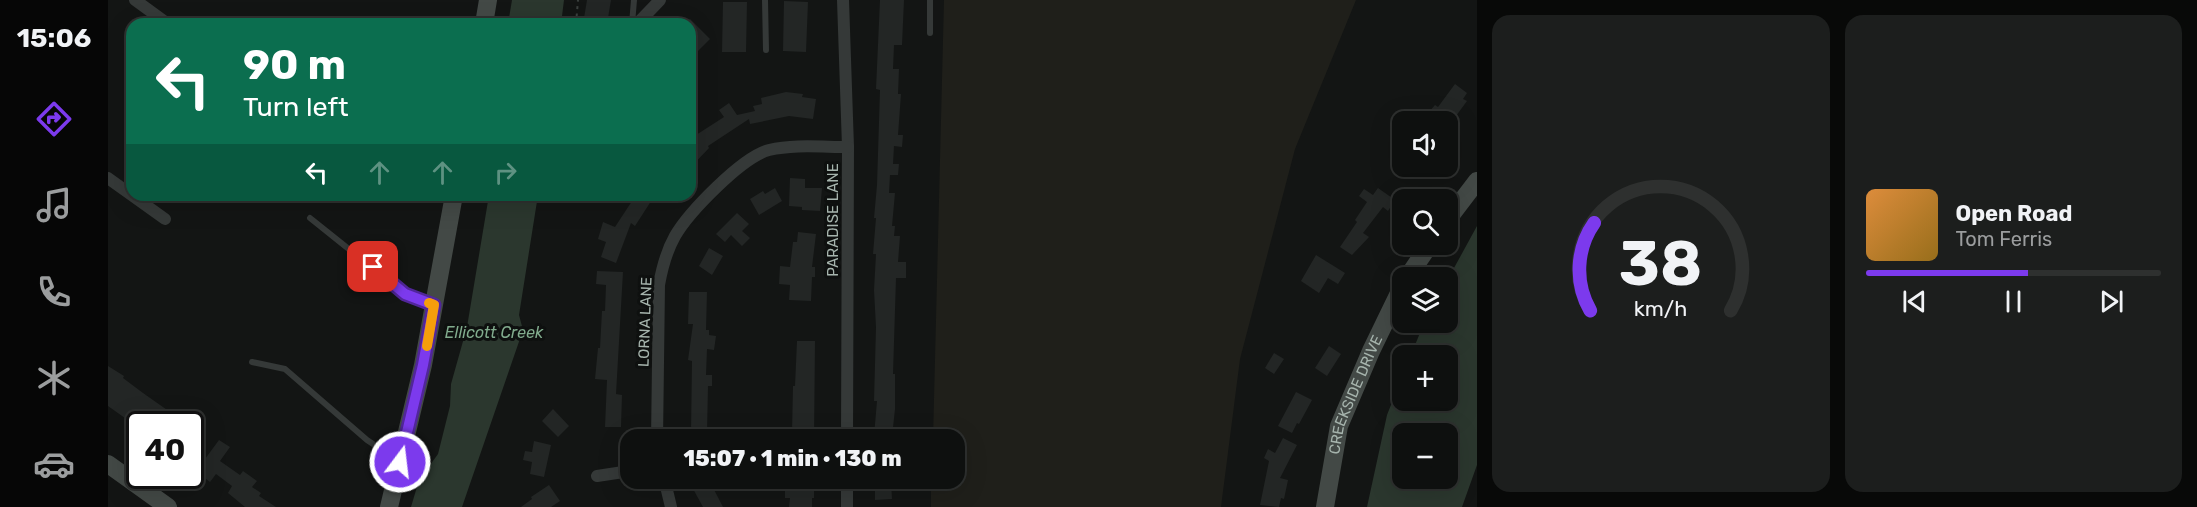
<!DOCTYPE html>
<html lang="en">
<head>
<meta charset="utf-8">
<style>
  body { margin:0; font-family:Rubik,sans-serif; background:#1c1e1d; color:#f1f3f6; height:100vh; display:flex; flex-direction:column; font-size:22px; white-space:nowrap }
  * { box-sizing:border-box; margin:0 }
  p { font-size:20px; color:#9b9d9e }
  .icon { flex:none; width:33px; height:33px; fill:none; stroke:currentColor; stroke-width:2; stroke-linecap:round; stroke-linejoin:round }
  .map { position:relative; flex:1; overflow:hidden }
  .sheet { display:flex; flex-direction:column; gap:15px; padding:15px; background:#080908; width:720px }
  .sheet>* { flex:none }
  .hud { position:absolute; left:18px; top:18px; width:570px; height:183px; border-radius:18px; box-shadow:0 6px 24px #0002,0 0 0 2px #2e302f; background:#0b6e4f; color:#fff; overflow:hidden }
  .buttons { position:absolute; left:1284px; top:111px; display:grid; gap:12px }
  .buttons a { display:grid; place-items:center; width:66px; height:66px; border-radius:12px; background:#0e100f; box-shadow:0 6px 24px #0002,0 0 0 2px #2e302f; font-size:30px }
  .speed { position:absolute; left:18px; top:411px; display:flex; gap:12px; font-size:30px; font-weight:700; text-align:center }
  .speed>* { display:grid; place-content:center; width:78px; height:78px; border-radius:50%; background:#0e100f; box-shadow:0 6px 24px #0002,0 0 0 2px #2e302f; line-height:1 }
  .speed .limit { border:3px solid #111; border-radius:9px; background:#fff; color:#111 }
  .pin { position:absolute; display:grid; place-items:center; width:51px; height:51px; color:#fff; margin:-26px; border-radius:12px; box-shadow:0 3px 9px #0006 }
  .me { position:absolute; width:66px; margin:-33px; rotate:15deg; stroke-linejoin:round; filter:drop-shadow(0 0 4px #0008) }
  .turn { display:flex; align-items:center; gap:21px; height:126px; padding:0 18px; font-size:27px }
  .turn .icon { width:78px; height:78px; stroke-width:2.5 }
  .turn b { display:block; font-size:42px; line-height:51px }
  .lanes { display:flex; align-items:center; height:57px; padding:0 18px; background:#0003; justify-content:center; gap:30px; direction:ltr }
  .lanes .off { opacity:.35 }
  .sheet .widget { flex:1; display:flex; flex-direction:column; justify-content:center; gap:9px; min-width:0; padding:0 21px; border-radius:18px; background:#1c1e1d }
  .sheet .dial { align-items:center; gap:0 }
  .dial svg { height:156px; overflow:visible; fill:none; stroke:#2e302f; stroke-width:7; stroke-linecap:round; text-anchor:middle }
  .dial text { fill:#f1f3f6; stroke:none }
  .song { display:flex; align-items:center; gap:18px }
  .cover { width:72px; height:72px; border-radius:9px; background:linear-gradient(135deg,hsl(30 70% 55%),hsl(40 70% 35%)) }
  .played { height:6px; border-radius:3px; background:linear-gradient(90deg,#7c3aed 55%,#2e302f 55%) }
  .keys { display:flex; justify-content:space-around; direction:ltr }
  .sheet .tiles { flex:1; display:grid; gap:15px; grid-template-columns:repeat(2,1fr) }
  .trip { position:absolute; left:512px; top:429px; width:345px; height:60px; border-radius:18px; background:#0e100f; box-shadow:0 6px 24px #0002,0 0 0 2px #2e302f; font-weight:800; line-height:60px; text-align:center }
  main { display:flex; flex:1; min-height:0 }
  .tabs { display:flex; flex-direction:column; width:108px; justify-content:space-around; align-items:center; background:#060606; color:#9b9d9e }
  .tabs .icon { width:42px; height:42px }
  .tabs .on { color:#7c3aed }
  .tabs b { font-size:27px; color:#f1f3f6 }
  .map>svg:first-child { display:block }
</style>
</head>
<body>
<main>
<nav class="tabs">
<b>15:06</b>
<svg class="icon on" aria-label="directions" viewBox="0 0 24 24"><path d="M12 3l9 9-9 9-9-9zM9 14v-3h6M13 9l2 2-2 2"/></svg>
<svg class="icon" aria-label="music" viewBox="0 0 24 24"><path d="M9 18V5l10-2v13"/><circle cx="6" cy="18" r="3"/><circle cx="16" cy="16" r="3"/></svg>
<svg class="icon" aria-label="phone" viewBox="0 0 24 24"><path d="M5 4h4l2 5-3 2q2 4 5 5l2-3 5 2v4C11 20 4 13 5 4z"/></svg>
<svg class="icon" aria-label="climate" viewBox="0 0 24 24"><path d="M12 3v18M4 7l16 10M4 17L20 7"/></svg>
<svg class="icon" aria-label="car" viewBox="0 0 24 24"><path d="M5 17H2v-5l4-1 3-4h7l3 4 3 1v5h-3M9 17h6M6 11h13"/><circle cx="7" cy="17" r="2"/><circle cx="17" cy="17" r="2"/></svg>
</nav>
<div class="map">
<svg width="1369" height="507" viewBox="0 0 1369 507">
  <rect width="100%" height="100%" fill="#131514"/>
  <path fill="#1f1f1a" d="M836,0h412l-61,149 -55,210 -19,148h-290v-28l23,-1v-38l-21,-1z"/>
  <g fill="#2b372e" fill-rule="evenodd">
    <path d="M404,0h52l-3,24h-53z"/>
    <path d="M381,195h49l-19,120 4,15 -61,177h-51l8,-27 19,-26 12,-48 1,-22 16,-57z"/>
    <path d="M1369,226v239l-15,42h-95l20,-92 15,-38v23h46v-44l-37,-1 13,-32 24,-1v-43zM1294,434h46v44h-46z"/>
  </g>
  <g fill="#232625">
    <path d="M479,0h24l-4,24h-24z"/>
    <path d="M772,0h24l-2,45h-8l-1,24h6l-1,25h3l-3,41h5l-1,12 -8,-1 -1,18h6l-1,11h-8l-1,18h6l-3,33h3l-1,10h6l-2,26h8v16h-10l-3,96h2v35l-3,28 -18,-1 3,-35h-3l2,-74 -2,-37 2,-36h-3l3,-36h-2l3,-33 3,-95 -4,-1z"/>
    <path d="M676,1l24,1 -2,50 -23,-1z"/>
    <path d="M615,2h24l-1,50h-24z"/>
    <path d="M582,19l20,20 -20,20z"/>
    <path d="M1347,84l12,9 -4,6 4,2 -14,19 -7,-5 -5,6 -12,-9 6,-7 3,2z"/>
    <path d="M678,92l17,2 -1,3 14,2 -3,20 -24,-3 -39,8 -1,-5 -41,27 1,2 -19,20v-39l6,6 28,-18 -5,-7 10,-7 8,12 18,-4 -2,-5 9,-2 -1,-6z"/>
    <path d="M682,178l15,1v9h17l-2,23 -18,-1v-3l-13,-1z"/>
    <path d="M667,188l7,13 -23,14 -9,-16 13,-8 2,3z"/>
    <path d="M1270,188l17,12 -7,11 -5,-4 -20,26 6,4 -17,18 -12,-8 17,-25 -2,-2 12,-18 -8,-6 5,-7 9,6z"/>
    <path d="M528,195h19l-20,31 -4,-3 -15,40 -15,-6 5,-15 -8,-3 5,-17 12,5z"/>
    <path d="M629,213l12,11 -7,7 8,7 -8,8 -11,-11 -6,7 -9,-8z"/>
    <path d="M690,232l18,2 -4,33h3v10h-3l-1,24 -22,-1 1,-15 -11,-1 1,-18 10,1 3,-25h4z"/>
    <path d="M601,248l14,8 -11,19 -13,-9z"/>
    <path d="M1208,255l29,18 -7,11 -10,-6 -9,15 -18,-12z"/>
    <path d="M489,271l26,1 -7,122 6,1 -1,32h-16l2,-47 -12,-1 3,-31h2l2,-37h3l1,-26 -10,-1z"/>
    <path d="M581,292h18l-1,38h3v5l7,1 -2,14 -7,-1 -1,26h6v11h-4l-1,47h-16l1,-72 -4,-1 5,-36h-5z"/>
    <path d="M689,341h18l-1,99h-15v-7h-7l1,-47h2z"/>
    <path d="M1221,346l12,8 -14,22 -12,-8z"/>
    <path d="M1166,353l10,6 -10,15 -9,-6z"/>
    <path d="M0,366l16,10 -1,2 20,15 44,31h-47l-1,4 -31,-22z"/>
    <path d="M1188,392l16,8 -13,24 -2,-1 -5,10 -14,-7z"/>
    <path d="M445,409l16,17 -11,11 -16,-16z"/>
    <path d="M1175,438l14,7 -17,33 8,2 -4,19 -3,-1 -2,9 -19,-2 9,-44 -5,-3 4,-9 7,4z"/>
    <path d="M111,440l11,7 -10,14 20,14 3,-4 14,10 -5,6 9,6 -2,3 17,11h-31l-17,-14 4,-7 -16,-12 -6,8 -20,-15v-19l15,11z"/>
    <path d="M426,441l17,4 -7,32 -14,-3 2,-12 -9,-2 2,-9 7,1z"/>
    <path d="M600,478l15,29h-20l-11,-20z"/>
    <path d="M688,478h18v20h-2v9h-23l1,-9h-5v-11h11z"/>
    <path d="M783,481l1,18 -17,1v-18z"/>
    <path d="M441,485l11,16 -9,6h-30l11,-8 -1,-2z"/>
  </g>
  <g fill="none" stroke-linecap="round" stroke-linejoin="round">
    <path stroke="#3b403e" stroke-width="2" stroke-dasharray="3 4.5" stroke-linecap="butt" d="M468,24l2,-24"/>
    <g stroke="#353938" stroke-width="6">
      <path d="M657,0l1,50"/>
      <path d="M822,0v33"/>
      <path d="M524,24l2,-24"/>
      <path d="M202,218l95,76 26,10"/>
      <path d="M144,362l33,7 82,71 30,20"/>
    </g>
    <g stroke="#353938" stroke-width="12">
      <path d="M27,0l33,24"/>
      <path d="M735,0l5,147 -1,293"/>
      <path d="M529,24l23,-24"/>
      <path d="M0,178l57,41"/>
      <path d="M549,440l2,-155c3,-17 7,-33 16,-49 14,-24 67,-79 94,-86 25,-6 53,-3 79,-3"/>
      <path d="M489,476l33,-5"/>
      <path d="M556,478l7,29"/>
      <path d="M739,507v-29"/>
    </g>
    <g stroke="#434946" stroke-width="18">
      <path d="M376,24l4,-24"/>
      <path d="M1340,219l29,-38"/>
      <path d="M1299,278l23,-34"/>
      <path d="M0,464l60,43"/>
      <path d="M281,507l34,-142 31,-170"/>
      <path id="s1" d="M1217,507l14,-81 32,-75 31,-64"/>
    </g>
  </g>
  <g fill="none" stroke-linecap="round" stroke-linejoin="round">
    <g stroke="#51269a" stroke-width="15">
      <path id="route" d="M265,267l32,27 29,11 -11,60 -23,97"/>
    </g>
    <use href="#route" stroke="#7c3aed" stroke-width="10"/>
    <path stroke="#f59e0b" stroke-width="10" d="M319,346l7,-41 -5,-2"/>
  </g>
  <g text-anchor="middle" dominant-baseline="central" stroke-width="6" stroke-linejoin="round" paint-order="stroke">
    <g font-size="15" fill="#a6b4ad" stroke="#0e100f">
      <text transform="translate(725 220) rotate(-90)">PARADISE LANE</text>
      <text transform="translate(537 322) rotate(-88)">LORNA LANE</text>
      <text stroke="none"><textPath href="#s1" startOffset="117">CREEKSIDE DRIVE</textPath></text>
    </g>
    <g font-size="16" font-style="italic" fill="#81ab8d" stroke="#0e100f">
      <text x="386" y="332">Ellicott Creek</text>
    </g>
  </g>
</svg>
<div class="buttons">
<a><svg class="icon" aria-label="sound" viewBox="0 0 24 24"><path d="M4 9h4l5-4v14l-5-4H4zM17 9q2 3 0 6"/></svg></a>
<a><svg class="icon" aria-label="search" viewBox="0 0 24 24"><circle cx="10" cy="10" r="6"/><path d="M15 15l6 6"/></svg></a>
<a><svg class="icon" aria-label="layers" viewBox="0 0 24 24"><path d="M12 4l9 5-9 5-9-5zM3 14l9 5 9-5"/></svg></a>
<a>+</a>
<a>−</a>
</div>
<div class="speed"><div class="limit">40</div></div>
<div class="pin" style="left:265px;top:267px;background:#d93025"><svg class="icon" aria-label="arrive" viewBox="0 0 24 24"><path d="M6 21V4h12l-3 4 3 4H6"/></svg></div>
<svg class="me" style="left:292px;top:462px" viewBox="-20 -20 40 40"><circle r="17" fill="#7c3aed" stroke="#fff" stroke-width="3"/><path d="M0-11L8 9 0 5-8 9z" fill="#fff"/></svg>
<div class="trip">15:07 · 1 min · 130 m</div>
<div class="hud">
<div class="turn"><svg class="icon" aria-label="left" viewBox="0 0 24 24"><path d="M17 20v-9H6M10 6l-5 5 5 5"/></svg><div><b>90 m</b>Turn left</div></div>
<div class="lanes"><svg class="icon" aria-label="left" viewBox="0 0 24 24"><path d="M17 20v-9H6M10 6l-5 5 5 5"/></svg><svg class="icon off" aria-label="ahead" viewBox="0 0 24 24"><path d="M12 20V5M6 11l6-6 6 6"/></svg><svg class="icon off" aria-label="ahead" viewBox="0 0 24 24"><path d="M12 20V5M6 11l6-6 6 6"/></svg><svg class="icon off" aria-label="right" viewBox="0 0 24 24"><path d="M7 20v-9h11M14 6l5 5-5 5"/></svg></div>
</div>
</div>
<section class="sheet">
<div class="tiles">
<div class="widget dial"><svg viewBox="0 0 100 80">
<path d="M14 69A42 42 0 1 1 86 69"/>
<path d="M14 69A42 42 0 0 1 16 24" stroke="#7c3aed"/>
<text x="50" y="56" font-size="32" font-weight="700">38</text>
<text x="50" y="72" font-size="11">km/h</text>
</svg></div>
<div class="widget">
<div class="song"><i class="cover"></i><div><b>Open Road</b><p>Tom Ferris</p></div></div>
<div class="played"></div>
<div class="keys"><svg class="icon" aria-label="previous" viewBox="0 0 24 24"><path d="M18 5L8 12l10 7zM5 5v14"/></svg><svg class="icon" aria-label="pause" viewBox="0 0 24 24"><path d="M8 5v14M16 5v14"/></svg><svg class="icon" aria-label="next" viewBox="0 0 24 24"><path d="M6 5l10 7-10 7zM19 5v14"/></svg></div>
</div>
</div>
</section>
</main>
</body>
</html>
